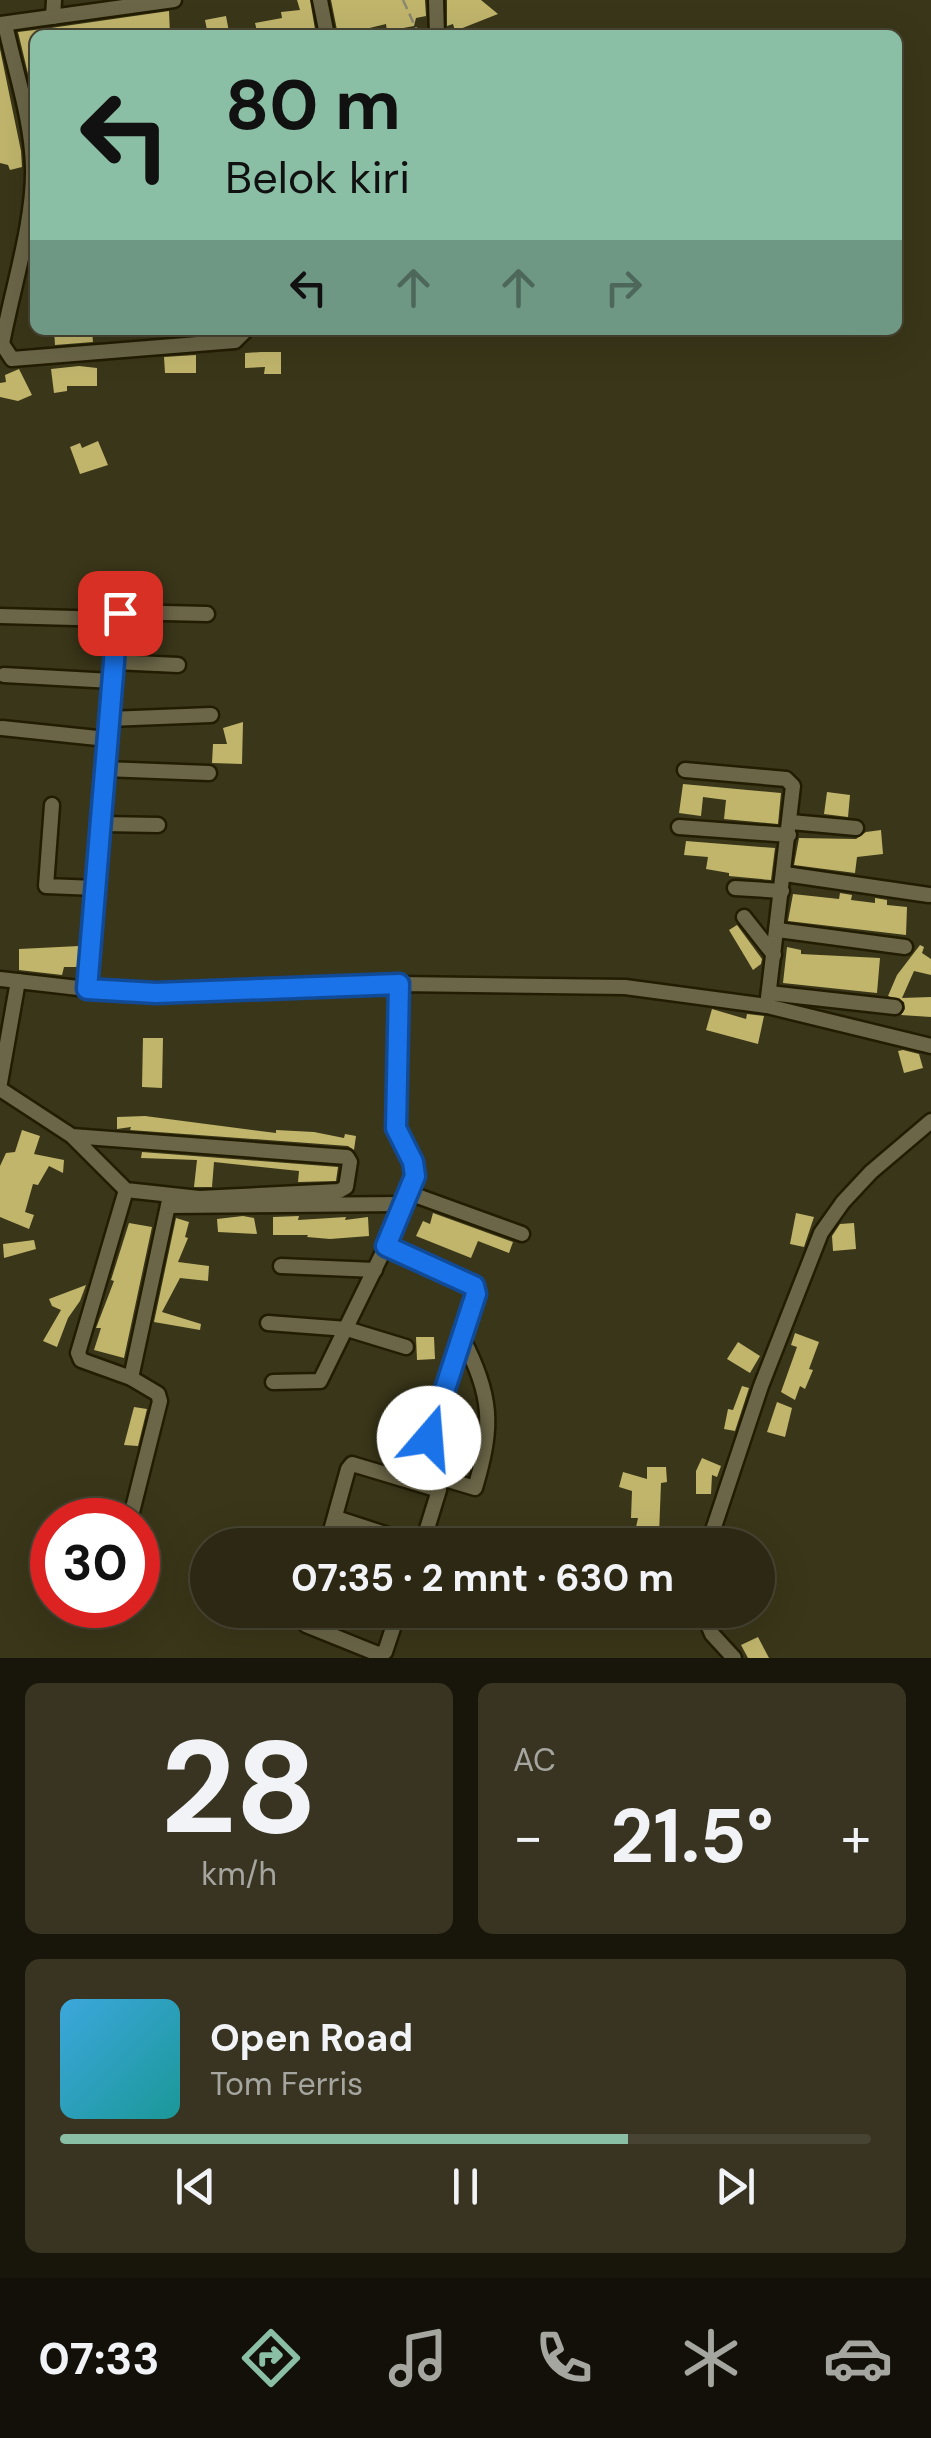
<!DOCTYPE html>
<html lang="id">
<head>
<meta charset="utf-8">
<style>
  body { margin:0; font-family:"DM Sans",sans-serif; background:#383421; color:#f1f3f6; height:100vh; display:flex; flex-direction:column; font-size:38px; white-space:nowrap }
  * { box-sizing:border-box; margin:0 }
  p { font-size:32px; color:#a6a6a0 }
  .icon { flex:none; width:55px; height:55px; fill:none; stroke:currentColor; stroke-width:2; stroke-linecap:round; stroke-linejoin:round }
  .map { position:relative; height:1658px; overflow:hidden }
  .panel { display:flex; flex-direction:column; gap:25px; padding:25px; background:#18160a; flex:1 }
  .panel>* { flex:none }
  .banner { position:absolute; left:30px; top:30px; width:872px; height:305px; border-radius:15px; box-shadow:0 10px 40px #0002,0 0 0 2px #484433; background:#8abfa5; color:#111; overflow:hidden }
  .speed { position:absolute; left:30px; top:1498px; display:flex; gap:20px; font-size:50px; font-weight:700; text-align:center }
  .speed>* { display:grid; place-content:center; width:130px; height:130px; border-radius:50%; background:#2c2813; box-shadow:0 10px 40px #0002,0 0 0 2px #484433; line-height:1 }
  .speed .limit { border:15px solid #d22; background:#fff; color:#111 }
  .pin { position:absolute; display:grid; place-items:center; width:85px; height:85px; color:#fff; margin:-42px; border-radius:20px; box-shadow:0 5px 15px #0006 }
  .me { position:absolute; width:110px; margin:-55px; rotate:18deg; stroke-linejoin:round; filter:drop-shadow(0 0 8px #0008) }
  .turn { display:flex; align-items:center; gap:35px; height:210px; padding:0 30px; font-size:45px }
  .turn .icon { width:130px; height:130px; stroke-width:2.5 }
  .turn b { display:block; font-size:70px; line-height:85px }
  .lanes { display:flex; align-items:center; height:95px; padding:0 30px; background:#0003; justify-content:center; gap:50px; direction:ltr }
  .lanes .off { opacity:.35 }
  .big { font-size:75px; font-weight:700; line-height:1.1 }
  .panel .tile { flex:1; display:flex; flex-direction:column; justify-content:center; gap:15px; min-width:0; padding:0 35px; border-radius:15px; background:#383421 }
  .panel .dial { align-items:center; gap:0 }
  .dial b { font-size:130px; line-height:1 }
  .song { display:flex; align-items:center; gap:30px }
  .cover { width:120px; height:120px; border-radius:15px; background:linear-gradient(135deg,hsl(200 70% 55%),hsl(180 70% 35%)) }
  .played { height:10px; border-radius:5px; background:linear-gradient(90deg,#8abfa5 70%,#484433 70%) }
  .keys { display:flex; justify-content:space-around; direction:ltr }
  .heat { display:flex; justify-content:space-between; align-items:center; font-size:55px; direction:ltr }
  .panel .tiles { flex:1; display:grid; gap:25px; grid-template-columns:1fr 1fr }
  .tile:last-child { grid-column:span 2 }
  .trip { position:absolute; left:190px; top:1528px; width:585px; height:100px; border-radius:50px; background:#2c2813; box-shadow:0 10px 40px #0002,0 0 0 2px #484433; font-weight:700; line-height:100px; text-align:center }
  .menu { display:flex; height:160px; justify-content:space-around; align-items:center; background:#121008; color:#a6a6a0 }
  .menu .icon { width:70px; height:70px }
  .menu .current { color:#8abfa5 }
  .menu b { font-size:45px; color:#f1f3f6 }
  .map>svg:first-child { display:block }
</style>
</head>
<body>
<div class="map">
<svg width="931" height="1658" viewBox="0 0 931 1658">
  <rect width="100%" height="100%" fill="#3a3619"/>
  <g fill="#c1b56c">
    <path d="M297,0h13l6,35h-58l-3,-12 27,-5 -1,-6 19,-2z"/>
    <path d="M331,0h94l1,16 -10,2 -2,8 -27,5 -1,-7 -45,11 -1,-5h-3z"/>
    <path d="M447,0h34l17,14 -43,17 -2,-7 -6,2z"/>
    <path d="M169,11l1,24h-125l-1,-6z"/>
    <path d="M226,16l3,16 -21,3 -3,-15z"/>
    <path d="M43,29v6h-8v11l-6,1 6,13v43l-17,-71z"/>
    <path d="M0,49l21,102 1,16 -12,3 -2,-5 -8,-2z"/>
    <path d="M54,330h38l1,12 -38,3z"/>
    <path d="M261,352h20v22h-17l1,-7 -20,1v-15z"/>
    <path d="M196,355v18h-31l-1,-16z"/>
    <path d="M79,366l18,2v18h-30v5l-13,2 -3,-24z"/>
    <path d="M19,369l13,26 -14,6 -18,-4v-14l6,-1 -1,-7z"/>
    <path d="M98,441l10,24 -28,9 -10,-27 10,-4 2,5z"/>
    <path d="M243,722l-1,42 -30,-1 1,-19h14l-4,-16z"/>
    <path d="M683,784l98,9 -3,31 -54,-5 2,-19 -23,-3 -2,19 -22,-3z"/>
    <path d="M827,792l23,3 -2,22 -24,-3z"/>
    <path d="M881,830l2,24 -26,3 -2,16 -61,-8 5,-27 57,1 10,-7z"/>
    <path d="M686,841l89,7 -4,32 -42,-4v-3l-23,-4 2,-12 -24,-2z"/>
    <path d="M840,893l12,2 -1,5 24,3v-5l12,2v5l20,2 -1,28 -118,-14 5,-27 46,5z"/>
    <path d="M737,925l25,34 -1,5 -8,6 -24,-40z"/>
    <path d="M920,945l4,2 -2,6 9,6v16l-17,-4 -12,27 29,-1v20l-30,-2 4,-6 -1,-7 -16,-6 9,-21z"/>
    <path d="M79,946l-1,21h-14l-2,8 -43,-5v-21z"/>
    <path d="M787,947l14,3v4l79,4 -3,35 -94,-10z"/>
    <path d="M712,1009l34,10 1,-5 17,2 -6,28 -52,-14z"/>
    <path d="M143,1038h20l-1,50 -20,-1z"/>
    <path d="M903,1050l16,4 4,14 -19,5 -6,-22z"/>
    <path d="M145,1116l131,17v-3l38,2 30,6 1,-4 11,2 -2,14 -6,-4 -218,-16 1,-3 -14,2v-12z"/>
    <path d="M22,1130l18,6 -6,18 30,6 -1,13 -14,-7 -11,19 -5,-1 -8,28 9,3 -5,14 -29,-12v-51l6,-13 9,-1z"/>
    <path d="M142,1152l196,15 -2,14 -38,1 1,-11 -85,-9 -2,25h-18l3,-27 -56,-2z"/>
    <path d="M433,1213l80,29 -4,11 -31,-12 -7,17 -55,-22 7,-15 7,3z"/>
    <path d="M796,1213l18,4 -10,30 -14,-3z"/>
    <path d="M243,1216l11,2 3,16 -39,-2 -1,-13z"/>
    <path d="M299,1216l-1,4 48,-3 -1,3 23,-3 1,19 -39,3 -23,-2 1,-2h-35v-18z"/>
    <path d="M176,1218l13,4 -4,15 3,1 -10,24 31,4 -1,15 -28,-3 -18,34 39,12 -1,6 -46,-8z"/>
    <path d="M129,1223l23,4 -28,131 -30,-8 7,-22h-5l18,-47 -3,-1z"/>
    <path d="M854,1223l2,26 -23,2 -1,-15 8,-12z"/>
    <path d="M34,1240l2,9 -32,9 -1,-14z"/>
    <path d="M86,1285l-6,16 -12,17 -11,29 -14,-6 18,-31 -9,-4 -3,-7z"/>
    <path d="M795,1333l24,9 -10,27 4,1 -8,19 -5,-3 -5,14 -14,-8 16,-45 -6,-2z"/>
    <path d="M416,1337h18l1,22 -18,1z"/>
    <path d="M738,1342l22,14 -10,17 -23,-14z"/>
    <path d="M742,1386l7,2 -14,43 -11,-2 4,-20 5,1z"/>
    <path d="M777,1402l15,6 -7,29 -18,-5z"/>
    <path d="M134,1407l13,2 -9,37 -14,-1z"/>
    <path d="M702,1458l19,8 -4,11 -5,-2 -1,19h-15v-23z"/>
    <path d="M647,1467h19l1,15 -6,1 -2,52 33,1v9h-60l6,-27h-7l1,-27 -13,-4 4,-15 24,7z"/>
    <path d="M758,1637l11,21h-21l-7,-13z"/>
  </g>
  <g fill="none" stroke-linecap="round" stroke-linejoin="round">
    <g stroke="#221d02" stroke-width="19">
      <g id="minor">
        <path d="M320,0l7,35"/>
        <path d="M436,0l1,35"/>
        <path d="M53,17l1,-17"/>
        <path d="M1,24l173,-24"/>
        <path d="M5,24c10,47 27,95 28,144 1,54 -21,122 -31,176l10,15 223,-18 11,-11"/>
        <path d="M0,616l112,3 11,-7 84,2"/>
        <path d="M114,662l64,3"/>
        <path d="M4,675l108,6"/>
        <path d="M108,719l103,-4"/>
        <path d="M2,728l105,11"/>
        <path d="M104,769l105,4"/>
        <path d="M685,770l101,9 7,7 -26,220"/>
        <path d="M52,805l-6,81 50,2"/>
        <path d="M791,822l65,6"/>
        <path d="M102,824l56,1"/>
        <path d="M679,827l110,8"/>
        <path d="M785,874l144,21"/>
        <path d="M735,888l47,3"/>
        <path d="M744,917l30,38"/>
        <path d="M778,930l127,17"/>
        <path d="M0,979l87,10 69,4 243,-9 226,3 142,19 164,40"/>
        <path d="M87,989l27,-327 2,-37 -4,-6"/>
        <path d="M769,993l126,14"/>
        <path d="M0,1083l18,-102"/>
        <path d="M0,1089l72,47 54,54 73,8 140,-7 7,-4 4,-25 -3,-5 -275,-21"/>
        <path d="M126,1190l-48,163 3,7 50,18 39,-182"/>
        <path d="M409,1193l113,41"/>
        <path d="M168,1206l235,-2"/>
        <path d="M386,1246l88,40 3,8 -63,188"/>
        <path d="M281,1266l94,4"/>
        <path d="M268,1323l79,6 59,18"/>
        <path d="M273,1382l47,-1 66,-135 29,-70 -2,-14 -18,-34 4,-144"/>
        <path d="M418,1471l57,17c19,-64 17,-91 -13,-151"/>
        <path d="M336,1518l83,27"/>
        <path d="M130,1520l30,-119 -2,-7 -27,-16"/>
        <path d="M327,1545l21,-76 4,-5 87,26 -17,55"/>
        <path d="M708,1545l53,-159 60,-153 22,-31 28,-30 60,-51"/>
        <path d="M308,1610l-2,15 72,29 7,-2 14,-42"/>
        <path d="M702,1610l10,24 22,24"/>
      </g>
    </g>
    <path stroke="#8b8771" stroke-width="2.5" stroke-dasharray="10 5" stroke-linecap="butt" d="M403,0l16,35"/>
    <use href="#minor" stroke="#6b6648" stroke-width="14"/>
  </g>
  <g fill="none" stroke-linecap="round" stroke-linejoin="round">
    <g stroke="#114b97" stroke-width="25">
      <path id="route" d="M120,613l-8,6 4,6 -2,37 -27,327 69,4 243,-9 -3,144 17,34 2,14 -29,70 88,40 2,8 -47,144"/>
    </g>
    <use href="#route" stroke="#1a73e8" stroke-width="18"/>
  </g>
</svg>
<div class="speed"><div class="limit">30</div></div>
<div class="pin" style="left:120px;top:613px;background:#d93025"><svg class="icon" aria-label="arrive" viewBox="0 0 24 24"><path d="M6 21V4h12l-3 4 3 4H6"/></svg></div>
<svg class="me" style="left:429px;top:1438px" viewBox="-20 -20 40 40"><circle r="19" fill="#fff"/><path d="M0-13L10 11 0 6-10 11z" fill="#1a73e8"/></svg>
<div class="trip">07:35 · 2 mnt · 630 m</div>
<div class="banner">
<div class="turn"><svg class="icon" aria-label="left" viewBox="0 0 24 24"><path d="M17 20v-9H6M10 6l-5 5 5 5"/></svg><div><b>80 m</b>Belok kiri</div></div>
<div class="lanes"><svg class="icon" aria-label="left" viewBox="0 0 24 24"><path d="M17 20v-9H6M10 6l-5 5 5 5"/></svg><svg class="icon off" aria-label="ahead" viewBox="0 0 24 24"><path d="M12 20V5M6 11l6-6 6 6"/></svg><svg class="icon off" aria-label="ahead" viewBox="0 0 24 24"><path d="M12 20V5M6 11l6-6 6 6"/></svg><svg class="icon off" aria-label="right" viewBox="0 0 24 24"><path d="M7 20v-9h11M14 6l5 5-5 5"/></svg></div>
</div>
</div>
<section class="panel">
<div class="tiles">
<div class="tile dial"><b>28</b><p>km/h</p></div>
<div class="tile"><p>AC</p>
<div class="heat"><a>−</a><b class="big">21.5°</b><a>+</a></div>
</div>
<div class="tile">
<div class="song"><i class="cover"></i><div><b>Open Road</b><p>Tom Ferris</p></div></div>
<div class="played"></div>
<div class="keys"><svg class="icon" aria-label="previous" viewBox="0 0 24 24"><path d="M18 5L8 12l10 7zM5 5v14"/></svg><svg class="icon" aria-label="pause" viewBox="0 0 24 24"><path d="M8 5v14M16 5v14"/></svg><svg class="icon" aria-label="next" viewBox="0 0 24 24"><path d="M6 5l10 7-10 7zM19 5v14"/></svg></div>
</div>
</div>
</section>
<nav class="menu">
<b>07:33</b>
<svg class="icon current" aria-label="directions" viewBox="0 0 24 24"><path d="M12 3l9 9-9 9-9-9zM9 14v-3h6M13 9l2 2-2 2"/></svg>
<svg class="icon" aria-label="music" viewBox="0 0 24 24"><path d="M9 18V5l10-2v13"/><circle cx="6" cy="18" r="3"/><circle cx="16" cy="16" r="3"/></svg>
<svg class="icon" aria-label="phone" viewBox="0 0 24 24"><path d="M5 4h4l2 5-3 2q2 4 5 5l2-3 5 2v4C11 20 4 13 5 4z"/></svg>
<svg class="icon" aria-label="climate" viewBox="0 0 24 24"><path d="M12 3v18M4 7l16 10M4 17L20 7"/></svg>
<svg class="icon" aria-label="car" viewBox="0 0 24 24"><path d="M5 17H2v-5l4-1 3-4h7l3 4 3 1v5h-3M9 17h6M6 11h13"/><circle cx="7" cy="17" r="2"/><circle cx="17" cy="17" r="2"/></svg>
</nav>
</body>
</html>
